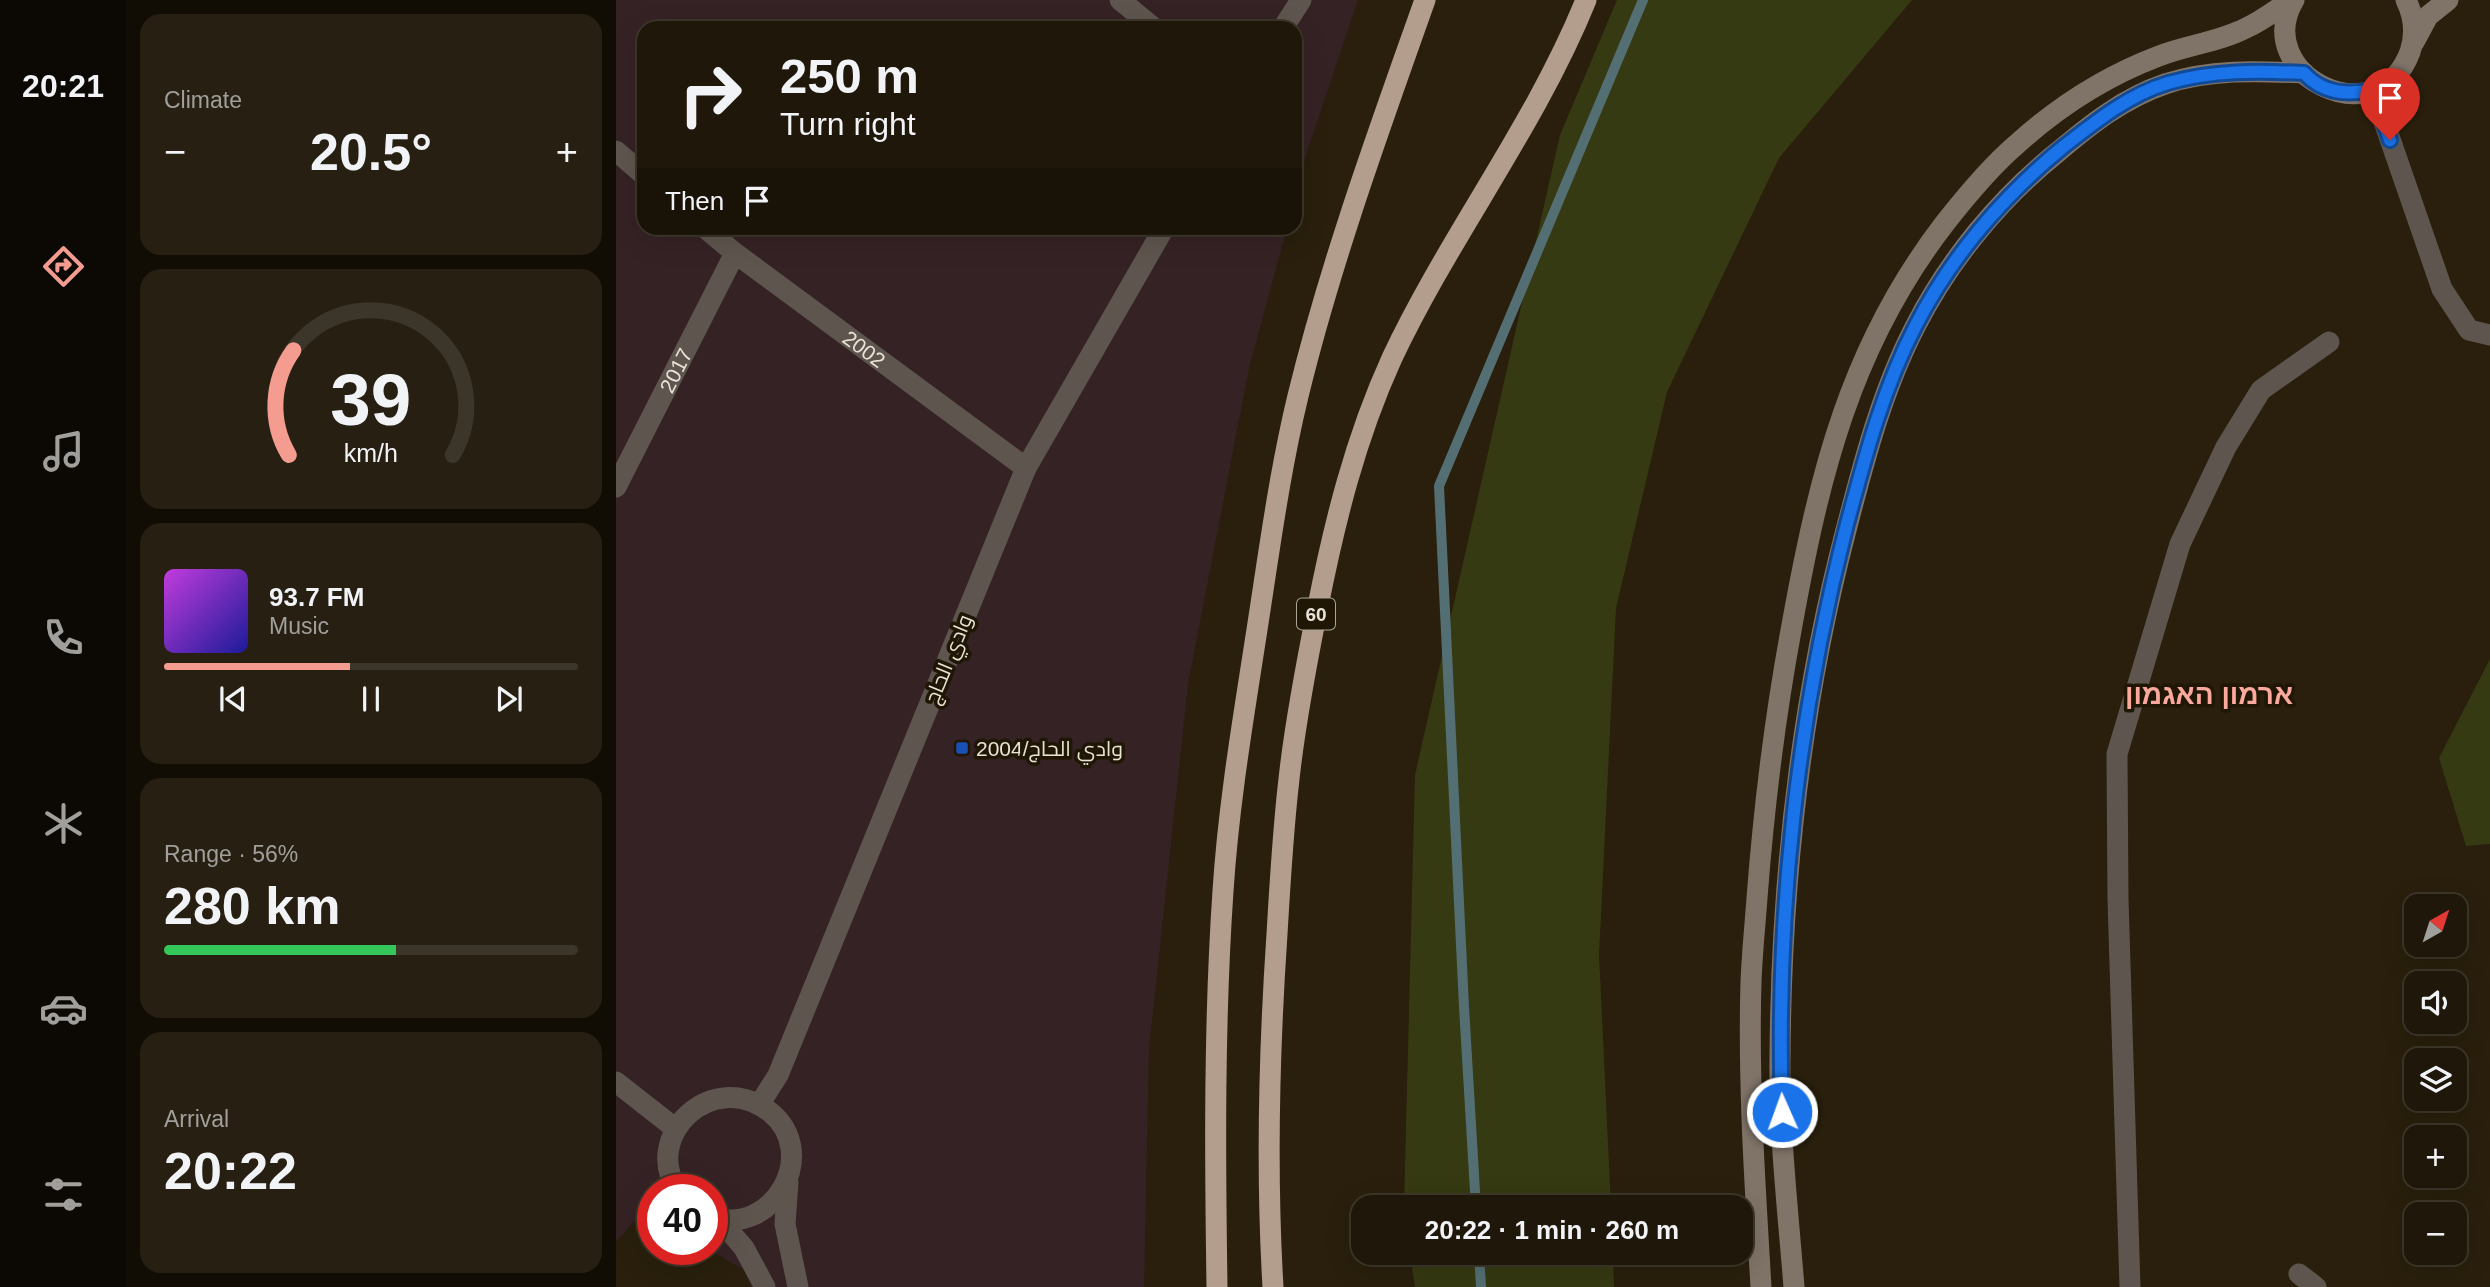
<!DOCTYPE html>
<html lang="en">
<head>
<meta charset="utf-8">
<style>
  body { margin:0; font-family:Helvetica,Cairo,Heebo,sans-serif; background:#272012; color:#f1f3f6; height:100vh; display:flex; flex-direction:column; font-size:26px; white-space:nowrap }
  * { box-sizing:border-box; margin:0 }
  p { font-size:23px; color:#a19f9c }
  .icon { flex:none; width:38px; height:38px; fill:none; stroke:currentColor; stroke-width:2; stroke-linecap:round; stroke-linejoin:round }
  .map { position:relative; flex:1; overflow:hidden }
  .sheet { display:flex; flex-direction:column; gap:14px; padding:14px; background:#110d05; width:490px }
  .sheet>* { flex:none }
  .guide { position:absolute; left:21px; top:21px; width:665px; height:214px; border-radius:21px; box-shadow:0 7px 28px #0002,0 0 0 2px #3c362a; background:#1f1709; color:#f1f3f6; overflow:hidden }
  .needle { width:46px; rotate:39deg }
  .fabs { position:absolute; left:1788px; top:894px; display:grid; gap:14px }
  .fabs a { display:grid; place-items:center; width:63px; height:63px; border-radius:14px; background:#1f1709; box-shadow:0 7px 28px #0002,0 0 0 2px #3c362a; font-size:35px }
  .speed { position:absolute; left:21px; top:1174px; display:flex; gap:14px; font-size:35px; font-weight:700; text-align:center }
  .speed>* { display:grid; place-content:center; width:91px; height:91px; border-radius:50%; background:#1f1709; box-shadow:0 7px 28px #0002,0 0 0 2px #3c362a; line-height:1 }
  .speed .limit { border:10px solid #d22; background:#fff; color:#111 }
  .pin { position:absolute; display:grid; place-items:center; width:60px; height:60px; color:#fff; margin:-72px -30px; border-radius:50% 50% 50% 0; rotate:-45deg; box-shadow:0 0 7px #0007 }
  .pin .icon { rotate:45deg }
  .me { position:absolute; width:77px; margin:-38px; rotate:358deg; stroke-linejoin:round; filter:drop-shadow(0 0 5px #0008) }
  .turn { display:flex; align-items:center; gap:24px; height:147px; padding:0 28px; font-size:32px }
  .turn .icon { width:91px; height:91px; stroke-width:2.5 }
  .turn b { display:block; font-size:49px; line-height:60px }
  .then { display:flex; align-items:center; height:66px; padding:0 28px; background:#0003; gap:14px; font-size:26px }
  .big { font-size:52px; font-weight:600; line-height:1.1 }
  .sheet .widget { flex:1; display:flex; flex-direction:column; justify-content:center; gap:10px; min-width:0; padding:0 24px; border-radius:21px; background:#272012 }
  .sheet .dial { align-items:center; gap:0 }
  .dial svg { height:182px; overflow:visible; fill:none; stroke:#3c362a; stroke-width:7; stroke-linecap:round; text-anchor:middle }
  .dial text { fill:#f1f3f6; stroke:none }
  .song { display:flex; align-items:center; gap:21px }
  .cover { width:84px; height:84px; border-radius:10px; background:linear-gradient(135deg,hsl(290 70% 55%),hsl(240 70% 35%)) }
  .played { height:7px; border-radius:4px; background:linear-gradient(90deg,#f59c91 45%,#3c362a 45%) }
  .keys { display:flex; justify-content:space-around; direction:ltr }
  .heat { display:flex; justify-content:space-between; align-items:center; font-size:38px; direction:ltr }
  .charge { height:10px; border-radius:5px; background:linear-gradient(90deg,#34c759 56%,#3c362a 0) }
  .trip { position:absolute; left:735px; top:1195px; width:402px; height:70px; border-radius:21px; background:#1f1709; box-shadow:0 7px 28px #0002,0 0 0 2px #3c362a; font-weight:600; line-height:70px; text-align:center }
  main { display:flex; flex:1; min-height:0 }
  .menu { display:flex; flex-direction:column; width:126px; justify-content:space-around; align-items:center; background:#0c0904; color:#a19f9c }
  .menu .icon { width:49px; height:49px }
  .menu .current { color:#f59c91 }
  .menu b { font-size:32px; color:#f1f3f6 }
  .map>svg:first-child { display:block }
</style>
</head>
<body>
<main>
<nav class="menu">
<b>20:21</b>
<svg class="icon current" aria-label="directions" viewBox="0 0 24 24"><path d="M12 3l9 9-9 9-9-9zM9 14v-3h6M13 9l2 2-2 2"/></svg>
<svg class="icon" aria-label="music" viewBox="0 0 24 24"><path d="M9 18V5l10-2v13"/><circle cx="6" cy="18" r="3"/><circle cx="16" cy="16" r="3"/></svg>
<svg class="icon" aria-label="phone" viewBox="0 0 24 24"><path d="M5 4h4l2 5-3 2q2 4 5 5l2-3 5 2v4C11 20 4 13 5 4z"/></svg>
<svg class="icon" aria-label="climate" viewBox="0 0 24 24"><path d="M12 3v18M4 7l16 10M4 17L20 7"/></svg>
<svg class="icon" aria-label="car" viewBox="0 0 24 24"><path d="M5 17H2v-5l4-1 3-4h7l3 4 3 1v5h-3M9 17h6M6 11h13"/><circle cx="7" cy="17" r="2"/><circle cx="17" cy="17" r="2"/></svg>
<svg class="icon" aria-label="filters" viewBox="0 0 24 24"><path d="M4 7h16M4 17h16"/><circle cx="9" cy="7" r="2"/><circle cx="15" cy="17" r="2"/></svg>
</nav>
<section class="sheet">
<div class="widget"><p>Climate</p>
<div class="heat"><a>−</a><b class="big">20.5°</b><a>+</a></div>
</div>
<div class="widget dial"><svg viewBox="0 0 100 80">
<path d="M14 69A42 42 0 1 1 86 69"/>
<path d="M14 69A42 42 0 0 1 16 23" stroke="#f59c91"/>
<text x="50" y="56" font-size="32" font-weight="700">39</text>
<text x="50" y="72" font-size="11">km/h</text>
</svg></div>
<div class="widget">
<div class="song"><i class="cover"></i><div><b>93.7 FM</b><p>Music</p></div></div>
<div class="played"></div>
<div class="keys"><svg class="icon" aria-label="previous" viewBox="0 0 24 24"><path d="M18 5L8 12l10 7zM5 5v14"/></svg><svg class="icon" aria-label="pause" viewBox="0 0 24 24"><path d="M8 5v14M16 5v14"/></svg><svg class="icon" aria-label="next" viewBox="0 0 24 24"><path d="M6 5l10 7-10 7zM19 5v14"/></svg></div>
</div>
<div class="widget"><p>Range · 56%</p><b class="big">280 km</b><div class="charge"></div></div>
<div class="widget"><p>Arrival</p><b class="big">20:22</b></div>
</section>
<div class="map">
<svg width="1874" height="1287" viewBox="0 0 1874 1287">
  <rect width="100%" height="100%" fill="#291f0c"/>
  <path fill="#352224" d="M0,0h742l-50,149 -13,47v-168h-651v200h643l-38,140 -61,316 -39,365 -5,238h-393l-7,-17 -34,-20h2v-60h-59v25l-9,-5 -28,32z"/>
  <g fill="#363a12">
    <path d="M1001,0h295l-133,158 -112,234 -51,216 -17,347 12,252h-207l11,-432 145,-640z"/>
    <path d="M1874,659v185l-24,2 -27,-88z"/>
    <path d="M794,1253h203l1,34h-199z"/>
  </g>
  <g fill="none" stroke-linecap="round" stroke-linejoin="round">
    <g stroke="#546f73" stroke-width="10">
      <path d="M860,1208l-12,-201 -25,-521 204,-486"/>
      <path d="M863,1253l2,34"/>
    </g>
    <g stroke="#5e554e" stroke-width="21">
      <path d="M504,0l34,28"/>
      <path d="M667,28l18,-28"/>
      <path d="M1757,90l69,199 27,41 21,5"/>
      <path d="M0,151l28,24"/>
      <path id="s1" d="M89,228l30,25 291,215"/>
      <path id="s2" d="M0,487l119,-234"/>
      <path d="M0,1082l60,47"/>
      <path d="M143,1105l19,-30 248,-607 138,-240"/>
      <path d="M172,1182l-3,42 13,63"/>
      <path d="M62,1190c-37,-53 34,-123 92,-78 51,41 3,125 -58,105"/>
      <path d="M103,1219l25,29 21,39"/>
      <path d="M1683,1274l17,13"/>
      <path d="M1514,1287l-12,-388 -1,-145 63,-210 46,-97 35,-57 68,-48"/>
    </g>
    <g stroke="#807368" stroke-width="21">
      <path d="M1678,0c-44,74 83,139 116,52 6,-18 4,-36 -4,-52"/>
      <path d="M1798,42l14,-26 20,-16"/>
      <path d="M1145,1287c-6,-102 -13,-204 -10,-305 1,-28 4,-56 6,-84 7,-92 18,-182 35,-273 27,-149 58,-279 153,-402 22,-28 45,-56 72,-79 42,-38 89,-68 142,-88 28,-11 60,-14 87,-28 16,-7 31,-19 45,-28"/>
      <path d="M1178,1287c-6,-76 -15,-153 -14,-229 1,-177 21,-356 66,-528 18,-69 36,-139 69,-203 34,-67 85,-129 144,-176 32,-27 65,-53 106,-67 44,-15 92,-13 139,-11"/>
    </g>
    <g stroke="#b39e8d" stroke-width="21">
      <path d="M601,1287c-2,-132 -3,-264 6,-396 6,-94 23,-188 37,-281 11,-72 21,-144 38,-214 33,-135 81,-266 127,-396"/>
      <path d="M657,1287c-7,-117 -4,-235 4,-353 3,-52 6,-104 12,-155 6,-56 17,-113 28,-168 17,-87 38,-172 75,-253 58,-123 143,-232 194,-358"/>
    </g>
  </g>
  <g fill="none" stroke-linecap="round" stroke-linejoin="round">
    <g stroke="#114b97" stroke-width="18">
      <path id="route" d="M1166,1112c-7,-196 16,-398 65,-588 18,-67 36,-135 68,-197 35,-69 88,-131 148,-180 32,-25 65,-52 105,-64 45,-13 90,-12 136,-10 19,21 43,22 69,17l17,50"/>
    </g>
    <use href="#route" stroke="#1a73e8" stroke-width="12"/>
  </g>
  <rect fill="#1a4fb4" stroke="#1f1604" stroke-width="2.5" x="339" y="741" width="14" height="14" rx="3.5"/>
  <g text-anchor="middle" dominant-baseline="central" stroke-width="7" stroke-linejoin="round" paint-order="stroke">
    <rect fill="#1f1604" stroke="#aca598" stroke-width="2" x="681" y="598.5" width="38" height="31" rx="5"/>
    <g font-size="19" font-weight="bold" fill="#e9e2d7">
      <text x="700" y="614">60</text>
    </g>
    <g font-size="21" fill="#e9e2d7" stroke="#1f1604">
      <text stroke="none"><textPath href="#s1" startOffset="200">2002</textPath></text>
      <text stroke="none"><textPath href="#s2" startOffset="131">2017</textPath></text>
      <text transform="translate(332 659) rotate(-68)">وادي الحاج</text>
    </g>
    <g font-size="21" fill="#e9e2d7" stroke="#1f1604" text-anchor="start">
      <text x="360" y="748">وادي الحاج/2004</text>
    </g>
    <g font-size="28" font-weight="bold" fill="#fba89d" stroke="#1f1604">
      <text x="1593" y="694">ארמון האגמון</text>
    </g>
  </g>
</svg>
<div class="fabs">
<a><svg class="needle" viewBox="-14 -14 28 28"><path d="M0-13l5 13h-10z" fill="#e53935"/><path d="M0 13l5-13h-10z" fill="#a19f9c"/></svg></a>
<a><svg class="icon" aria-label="sound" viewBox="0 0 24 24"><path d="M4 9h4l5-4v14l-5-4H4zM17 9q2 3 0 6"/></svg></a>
<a><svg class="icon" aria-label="layers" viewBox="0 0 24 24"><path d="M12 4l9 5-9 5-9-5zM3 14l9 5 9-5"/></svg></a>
<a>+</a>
<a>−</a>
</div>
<div class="speed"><div class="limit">40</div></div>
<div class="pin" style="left:1774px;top:140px;background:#d93025"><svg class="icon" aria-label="arrive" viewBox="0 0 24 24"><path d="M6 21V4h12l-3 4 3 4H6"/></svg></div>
<svg class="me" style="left:1166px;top:1112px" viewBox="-20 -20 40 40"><circle r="17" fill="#1a73e8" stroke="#fff" stroke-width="3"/><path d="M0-11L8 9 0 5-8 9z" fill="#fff"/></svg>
<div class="trip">20:22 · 1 min · 260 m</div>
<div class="guide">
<div class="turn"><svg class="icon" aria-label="right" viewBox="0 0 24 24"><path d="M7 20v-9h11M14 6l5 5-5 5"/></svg><div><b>250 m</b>Turn right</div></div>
<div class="then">Then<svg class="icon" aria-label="arrive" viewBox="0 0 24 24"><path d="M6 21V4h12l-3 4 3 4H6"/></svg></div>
</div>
</div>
</main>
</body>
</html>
